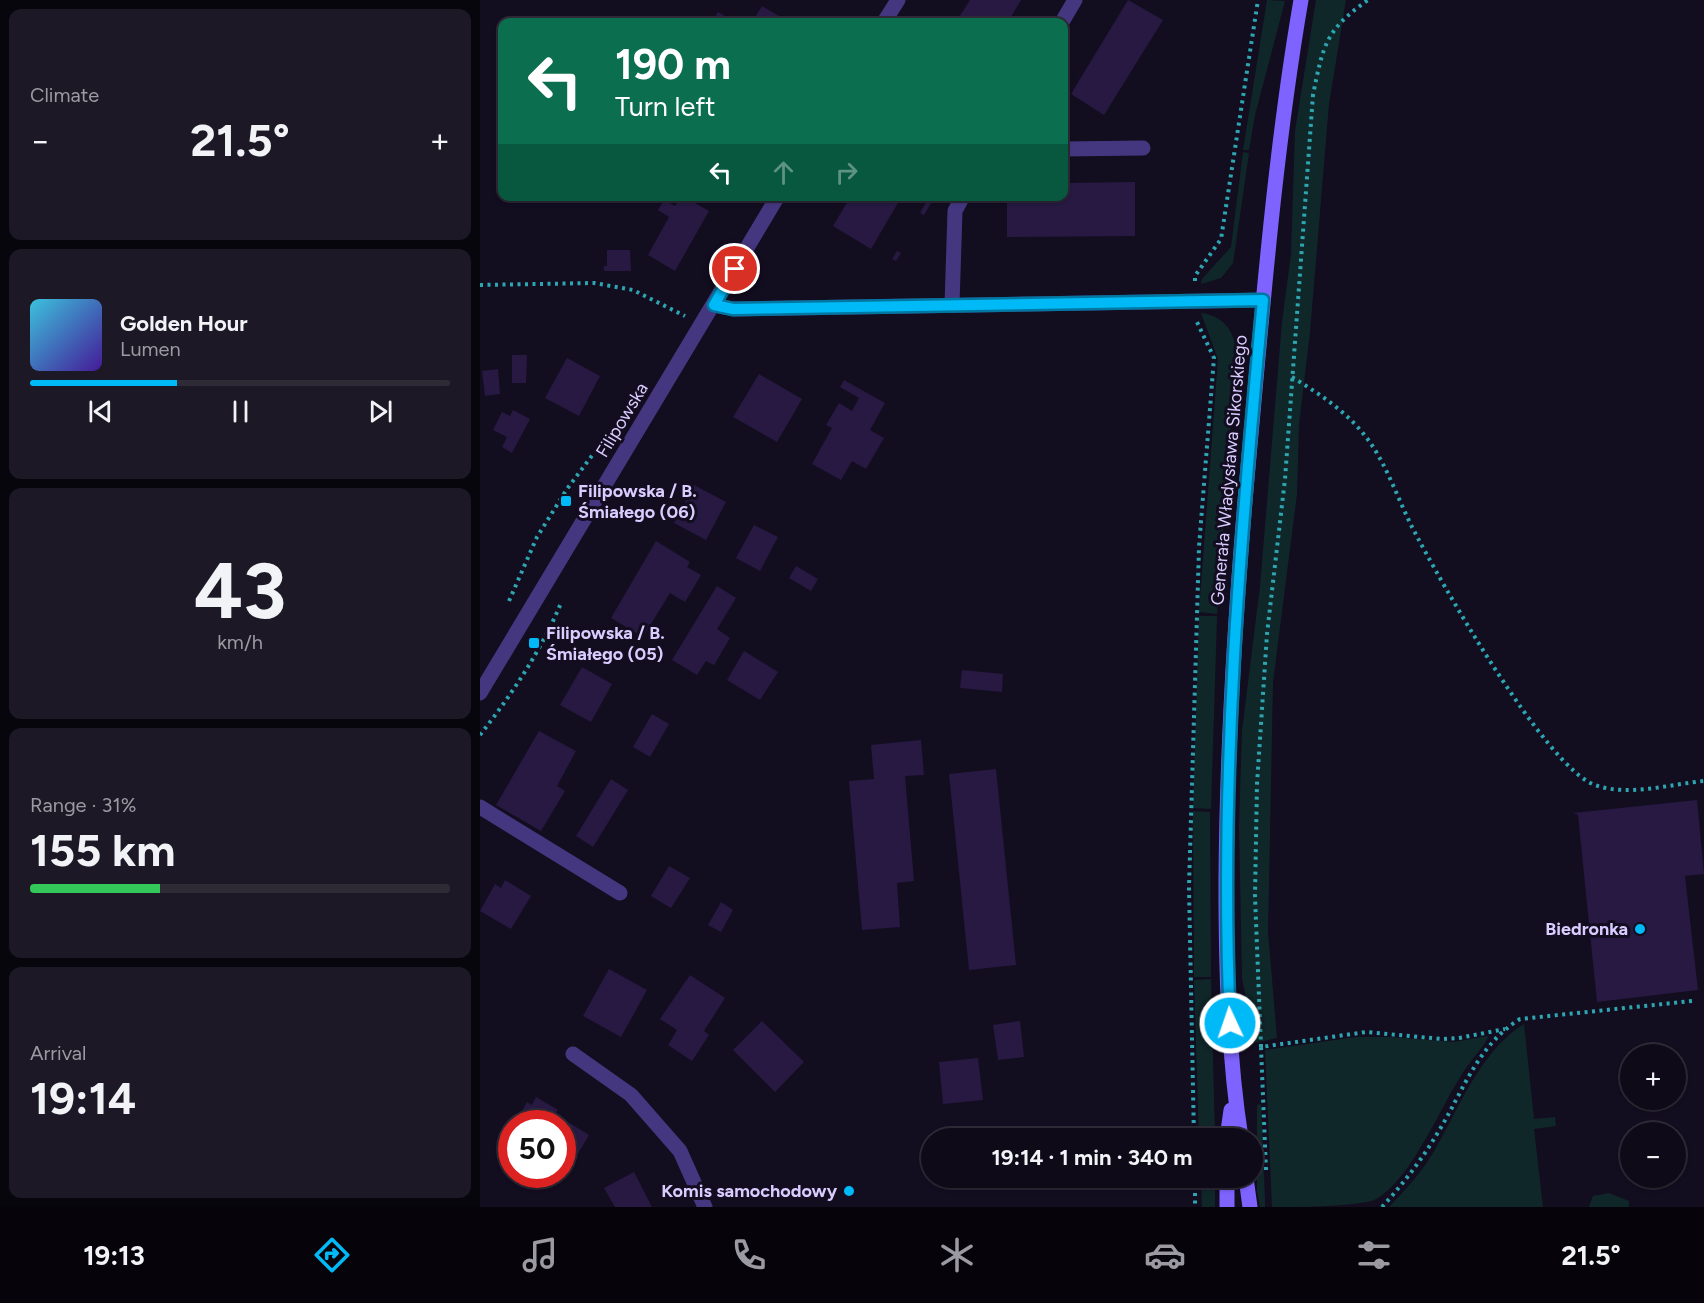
<!DOCTYPE html>
<html lang="en">
<head>
<meta charset="utf-8">
<style>
  body { margin:0; font-family:Figtree,sans-serif; background:#1c1825; color:#f1f3f6; height:100vh; display:flex; flex-direction:column; font-size:22px; white-space:nowrap }
  * { box-sizing:border-box; margin:0 }
  p { font-size:20px; color:#9b9aa2 }
  .icon { flex:none; width:33px; height:33px; fill:none; stroke:currentColor; stroke-width:2; stroke-linecap:round; stroke-linejoin:round }
  .map { position:relative; flex:1; overflow:hidden }
  .details { display:flex; flex-direction:column; gap:9px; padding:9px; background:#08060d; width:480px }
  .details>* { flex:none }
  .guide { position:absolute; left:18px; top:18px; width:570px; height:183px; border-radius:12px; box-shadow:0 2px 4px #0004,0 0 0 2px #2e2b37; background:#0b6e4f; color:#fff; overflow:hidden }
  .fabs { position:absolute; left:1140px; top:1044px; display:grid; gap:12px }
  .fabs a { display:grid; place-items:center; width:66px; height:66px; border-radius:50%; background:#0e0a18; box-shadow:0 2px 4px #0004,0 0 0 2px #2e2b37; font-size:30px }
  .speed { position:absolute; left:18px; top:1110px; display:flex; gap:12px; font-size:30px; font-weight:700; text-align:center }
  .speed>* { display:grid; place-content:center; width:78px; height:78px; border-radius:50%; background:#0e0a18; box-shadow:0 2px 4px #0004,0 0 0 2px #2e2b37; line-height:1 }
  .speed .limit { border:9px solid #d22; background:#fff; color:#111 }
  .pin { position:absolute; display:grid; place-items:center; width:51px; height:51px; color:#fff; margin:-26px; border:3px solid #fff; border-radius:50%; box-shadow:0 2px 6px #0007 }
  .me { position:absolute; width:66px; margin:-33px; rotate:357deg; stroke-linejoin:round; filter:drop-shadow(0 0 4px #0008) }
  .turn { display:flex; align-items:center; gap:21px; height:126px; padding:0 18px; font-size:27px }
  .turn .icon { width:78px; height:78px; stroke-width:2.5 }
  .turn b { display:block; font-size:42px; line-height:51px }
  .lanes { display:flex; align-items:center; height:57px; padding:0 18px; background:#0003; justify-content:center; gap:30px; direction:ltr }
  .lanes .off { opacity:.35 }
  .big { font-size:45px; font-weight:700; line-height:1.1 }
  .details .tile { flex:1; display:flex; flex-direction:column; justify-content:center; gap:9px; min-width:0; padding:0 21px; border-radius:12px; background:#1c1825 }
  .details .dial { align-items:center; gap:0 }
  .dial b { font-size:78px; line-height:1 }
  .song { display:flex; align-items:center; gap:18px }
  .cover { width:72px; height:72px; border-radius:9px; background:linear-gradient(135deg,hsl(190 70% 55%),hsl(260 70% 35%)) }
  .played { height:6px; border-radius:3px; background:linear-gradient(90deg,#00b9f7 35%,#2e2b37 35%) }
  .keys { display:flex; justify-content:space-around; direction:ltr }
  .heat { display:flex; justify-content:space-between; align-items:center; font-size:33px; direction:ltr }
  .charge { height:9px; border-radius:4px; background:linear-gradient(90deg,#34c759 31%,#2e2b37 0) }
  .trip { position:absolute; left:441px; top:1128px; width:342px; height:60px; border-radius:30px; background:#0e0a18; box-shadow:0 2px 4px #0004,0 0 0 2px #2e2b37; font-weight:700; line-height:60px; text-align:center }
  .tab-bar { display:flex; height:96px; justify-content:space-around; align-items:center; background:#06040a; color:#9b9aa2 }
  .tab-bar .icon { width:42px; height:42px }
  .tab-bar .on { color:#00b9f7 }
  .tab-bar b { font-size:27px; color:#f1f3f6 }
  main { display:flex; flex:1; min-height:0 }
  .map>svg:first-child { display:block }
</style>
</head>
<body>
<main>
<section class="details">
<div class="tile"><p>Climate</p>
<div class="heat"><a>−</a><b class="big">21.5°</b><a>+</a></div>
</div>
<div class="tile">
<div class="song"><i class="cover"></i><div><b>Golden Hour</b><p>Lumen</p></div></div>
<div class="played"></div>
<div class="keys"><svg class="icon" aria-label="previous" viewBox="0 0 24 24"><path d="M18 5L8 12l10 7zM5 5v14"/></svg><svg class="icon" aria-label="pause" viewBox="0 0 24 24"><path d="M8 5v14M16 5v14"/></svg><svg class="icon" aria-label="next" viewBox="0 0 24 24"><path d="M6 5l10 7-10 7zM19 5v14"/></svg></div>
</div>
<div class="tile dial"><b>43</b><p>km/h</p></div>
<div class="tile"><p>Range · 31%</p><b class="big">155 km</b><div class="charge"></div></div>
<div class="tile"><p>Arrival</p><b class="big">19:14</b></div>
</section>
<div class="map">
<svg width="1224" height="1207" viewBox="0 0 1224 1207">
  <rect width="100%" height="100%" fill="#130d20"/>
  <g fill="#10272a">
    <path d="M787,0l18,1 -30,114 -6,35h-6z"/>
    <path d="M836,0h30l-17,104 -19,228 -11,92 -2,70 -24,188 -5,250 9,106 -22,5 -13,-65 -3,-152 3,-95 18,-145 22,-264 9,-68 4,-123z"/>
    <path d="M763,152l6,1 -16,110 -12,15 -20,6 1,-5 29,-32z"/>
    <path d="M721,313c22,2 34,19 35,39l-19,262 -18,-2 19,-253z"/>
    <path d="M719,616h18l-6,193 -18,-1z"/>
    <path d="M713,811l17,1 1,165h-17z"/>
    <path d="M731,979l4,159h-16l-5,-158z"/>
    <path d="M1044,1024l10,95 21,-2 1,9 -22,3 9,78h-154c16,-17 32,-34 44,-54 26,-44 46,-101 91,-129z"/>
    <path d="M1007,1036l1,2c-9,15 -21,26 -29,41 -20,32 -52,108 -87,122 -30,6 -69,6 -100,6l-7,-157 91,-13h35l63,5z"/>
    <path d="M781,1104l4,96v7h-5l-3,-16v-86z"/>
    <path d="M721,1178h14v29h-13z"/>
    <path d="M1129,1193l20,8v6h-40l4,-11z"/>
  </g>
  <g fill="#271941">
    <path d="M490,0h51l-13,22h-52z"/>
    <path d="M648,0l35,20 -59,95 -33,-21z"/>
    <path d="M282,6l22,13 -2,3h-30z"/>
    <path d="M238,12l18,10h-24z"/>
    <path d="M655,182v54l-128,1v-41h57v-13z"/>
    <path d="M201,196h18l-4,7 14,8 -34,60 -27,-16 21,-38 -11,-7 6,-10 11,6z"/>
    <path d="M371,196h51l-31,53 -38,-23z"/>
    <path d="M449,197l4,3 -9,15 -4,-2z"/>
    <path d="M127,250h23l1,21h-27v-5h3z"/>
    <path d="M417,251l4,2 -5,8 -4,-2z"/>
    <path d="M32,355h15l-1,28h-14z"/>
    <path d="M87,358l33,18 -21,40 -34,-18z"/>
    <path d="M18,369l2,25 -15,2 -3,-25z"/>
    <path d="M279,374l43,25 -25,43 -44,-25z"/>
    <path d="M364,380l41,23 -15,27 14,8 -18,31 -14,-8 -11,19 -29,-16 20,-36 -6,-3 13,-22 13,8 7,-13 -19,-11z"/>
    <path d="M33,410l17,9 -18,34 -10,-6 5,-10 -14,-7 9,-18 8,4z"/>
    <path d="M214,485l32,17 -20,38 -32,-17z"/>
    <path d="M274,525l24,12 -18,34 -24,-13z"/>
    <path d="M176,541l34,21 -3,5 14,8 -16,27 -15,-9 -27,44 -32,-19z"/>
    <path d="M316,566l22,13 -7,12 -22,-13z"/>
    <path d="M237,586l19,12 -19,31 13,9 -16,27 -8,-4 -9,14 -25,-15z"/>
    <path d="M264,651l34,21 -18,28 -33,-20z"/>
    <path d="M102,667l30,17 -21,38 -31,-17z"/>
    <path d="M482,670l41,4 -1,18 -42,-4z"/>
    <path d="M172,714l17,10 -19,33 -17,-10z"/>
    <path d="M59,731l37,20 -19,35 8,5 -24,40 -45,-26z"/>
    <path d="M441,740l3,35 -19,1 9,105 -17,2 3,44 -38,3 -13,-149 25,-2 -3,-34z"/>
    <path d="M516,769l20,196 -47,5 -20,-196z"/>
    <path d="M131,779l17,11 -35,57 -17,-11z"/>
    <path d="M1217,800l7,74 -19,2 13,114 -101,12 -19,-187 -5,-2z"/>
    <path d="M189,866l21,12 -19,30 -20,-12z"/>
    <path d="M25,880l26,16 -20,33 -31,-18 15,-27 6,4z"/>
    <path d="M241,902l12,8 -12,22 -13,-7z"/>
    <path d="M129,969l38,21 -26,47 -38,-21z"/>
    <path d="M210,975l35,23 -21,33 5,4 -17,26 -24,-16 9,-15 -17,-11z"/>
    <path d="M282,1021l42,41 -29,30 -42,-42z"/>
    <path d="M540,1021l4,36 -26,3 -5,-35z"/>
    <path d="M498,1058l5,42 -40,4 -4,-42z"/>
    <path d="M56,1097l22,13 -3,4 34,21 -13,22 -12,-7 -2,3v-29h-47l12,-22 5,3z"/>
    <path d="M154,1172l18,35h-37l-11,-19z"/>
  </g>
  <g fill="none" stroke-linecap="round" stroke-linejoin="round">
    <g stroke="#2da6b2" stroke-width="4" stroke-dasharray="3 4.5" stroke-linecap="butt">
      <path d="M715,281v-5l26,-37 37,-239"/>
      <path d="M0,285l114,-2 39,7 52,26"/>
      <path d="M812,377c29,18 57,36 77,64 18,25 29,58 43,86 27,52 133,240 183,258 33,12 76,-1 109,-4"/>
      <path d="M29,601l28,-64 30,-48 42,-56"/>
      <path d="M0,735c32,-41 61,-84 81,-132"/>
      <path d="M781,1047l-6,-151 2,-112 10,-150 18,-155 28,-384c10,-49 12,-65 55,-95"/>
      <path d="M714,1138l-5,-251 10,-340 15,-189 -17,-36"/>
      <path d="M786,1170l-5,-123 105,-15 76,7 17,-1 46,-9"/>
      <path d="M715,1178v29"/>
      <path d="M902,1207c22,-24 41,-49 58,-78 24,-40 38,-84 80,-110l172,-18"/>
    </g>
    <g stroke="#45377f" stroke-width="15">
      <path d="M404,22l14,-22"/>
      <path d="M582,22l13,-22"/>
      <path d="M584,149l79,-1"/>
      <path d="M234,305l19,4 530,-9"/>
      <path d="M472,305l3,-94 8,-15"/>
      <path d="M0,693l298,-497"/>
      <path d="M0,807l140,86"/>
      <path d="M93,1054l58,41 49,56 25,56"/>
    </g>
    <g stroke="#7e63ff" stroke-width="15">
      <path d="M747,1138l4,-28"/>
      <path d="M761,1138c-13,-84 -15,-171 -15,-257 1,-142 10,-283 23,-425 14,-152 26,-305 52,-456"/>
      <path d="M766,1178l4,29"/>
      <path d="M747,1207v-29"/>
    </g>
  </g>
  <g fill="none" stroke-linecap="round" stroke-linejoin="round">
    <g stroke="#0078a1" stroke-width="15">
      <path id="route" d="M255,269l-21,36 19,4 530,-9c-23,241 -44,480 -33,723"/>
    </g>
    <use href="#route" stroke="#00b9f7" stroke-width="10"/>
  </g>
  <g fill="#00b9f7" stroke="#130d20" stroke-width="2">
    <rect x="80" y="495" width="12" height="12" rx="3"/>
    <rect x="48" y="637" width="12" height="12" rx="3"/>
    <circle cx="1160" cy="929" r="6"/>
    <circle cx="369" cy="1191" r="6"/>
  </g>
  <g text-anchor="middle" dominant-baseline="central" stroke-width="6" stroke-linejoin="round" paint-order="stroke">
    <g font-size="18" fill="#d9ccff" stroke="#130d20">
      <text transform="translate(142 420) rotate(-59)">Filipowska</text>
      <text transform="translate(749 470) rotate(-85)">Generała Władysława Sikorskiego</text>
    </g>
    <g font-size="18" font-weight="bold" fill="#d9ccff" stroke="#130d20" text-anchor="start">
      <text x="98" y="491">Filipowska / B.<tspan x="98" dy="21">Śmiałego (06)</tspan></text>
      <text x="66" y="633">Filipowska / B.<tspan x="66" dy="21">Śmiałego (05)</tspan></text>
      <text x="1148" y="929" text-anchor="end">Biedronka</text>
      <text x="357" y="1191" text-anchor="end">Komis samochodowy</text>
    </g>
  </g>
</svg>
<div class="fabs">
<a>+</a>
<a>−</a>
</div>
<div class="speed"><div class="limit">50</div></div>
<div class="pin" style="left:255px;top:269px;background:#d93025"><svg class="icon" aria-label="arrive" viewBox="0 0 24 24"><path d="M6 21V4h12l-3 4 3 4H6"/></svg></div>
<svg class="me" style="left:750px;top:1023px" viewBox="-20 -20 40 40"><circle r="17" fill="#00b9f7" stroke="#fff" stroke-width="3"/><path d="M0-11L8 9 0 5-8 9z" fill="#fff"/></svg>
<div class="trip">19:14 · 1 min · 340 m</div>
<div class="guide">
<div class="turn"><svg class="icon" aria-label="left" viewBox="0 0 24 24"><path d="M17 20v-9H6M10 6l-5 5 5 5"/></svg><div><b>190 m</b>Turn left</div></div>
<div class="lanes"><svg class="icon" aria-label="left" viewBox="0 0 24 24"><path d="M17 20v-9H6M10 6l-5 5 5 5"/></svg><svg class="icon off" aria-label="ahead" viewBox="0 0 24 24"><path d="M12 20V5M6 11l6-6 6 6"/></svg><svg class="icon off" aria-label="right" viewBox="0 0 24 24"><path d="M7 20v-9h11M14 6l5 5-5 5"/></svg></div>
</div>
</div>
</main>
<nav class="tab-bar">
<b>19:13</b>
<svg class="icon on" aria-label="directions" viewBox="0 0 24 24"><path d="M12 3l9 9-9 9-9-9zM9 14v-3h6M13 9l2 2-2 2"/></svg>
<svg class="icon" aria-label="music" viewBox="0 0 24 24"><path d="M9 18V5l10-2v13"/><circle cx="6" cy="18" r="3"/><circle cx="16" cy="16" r="3"/></svg>
<svg class="icon" aria-label="phone" viewBox="0 0 24 24"><path d="M5 4h4l2 5-3 2q2 4 5 5l2-3 5 2v4C11 20 4 13 5 4z"/></svg>
<svg class="icon" aria-label="climate" viewBox="0 0 24 24"><path d="M12 3v18M4 7l16 10M4 17L20 7"/></svg>
<svg class="icon" aria-label="car" viewBox="0 0 24 24"><path d="M5 17H2v-5l4-1 3-4h7l3 4 3 1v5h-3M9 17h6M6 11h13"/><circle cx="7" cy="17" r="2"/><circle cx="17" cy="17" r="2"/></svg>
<svg class="icon" aria-label="filters" viewBox="0 0 24 24"><path d="M4 7h16M4 17h16"/><circle cx="9" cy="7" r="2"/><circle cx="15" cy="17" r="2"/></svg>
<b>21.5°</b>
</nav>
</body>
</html>
